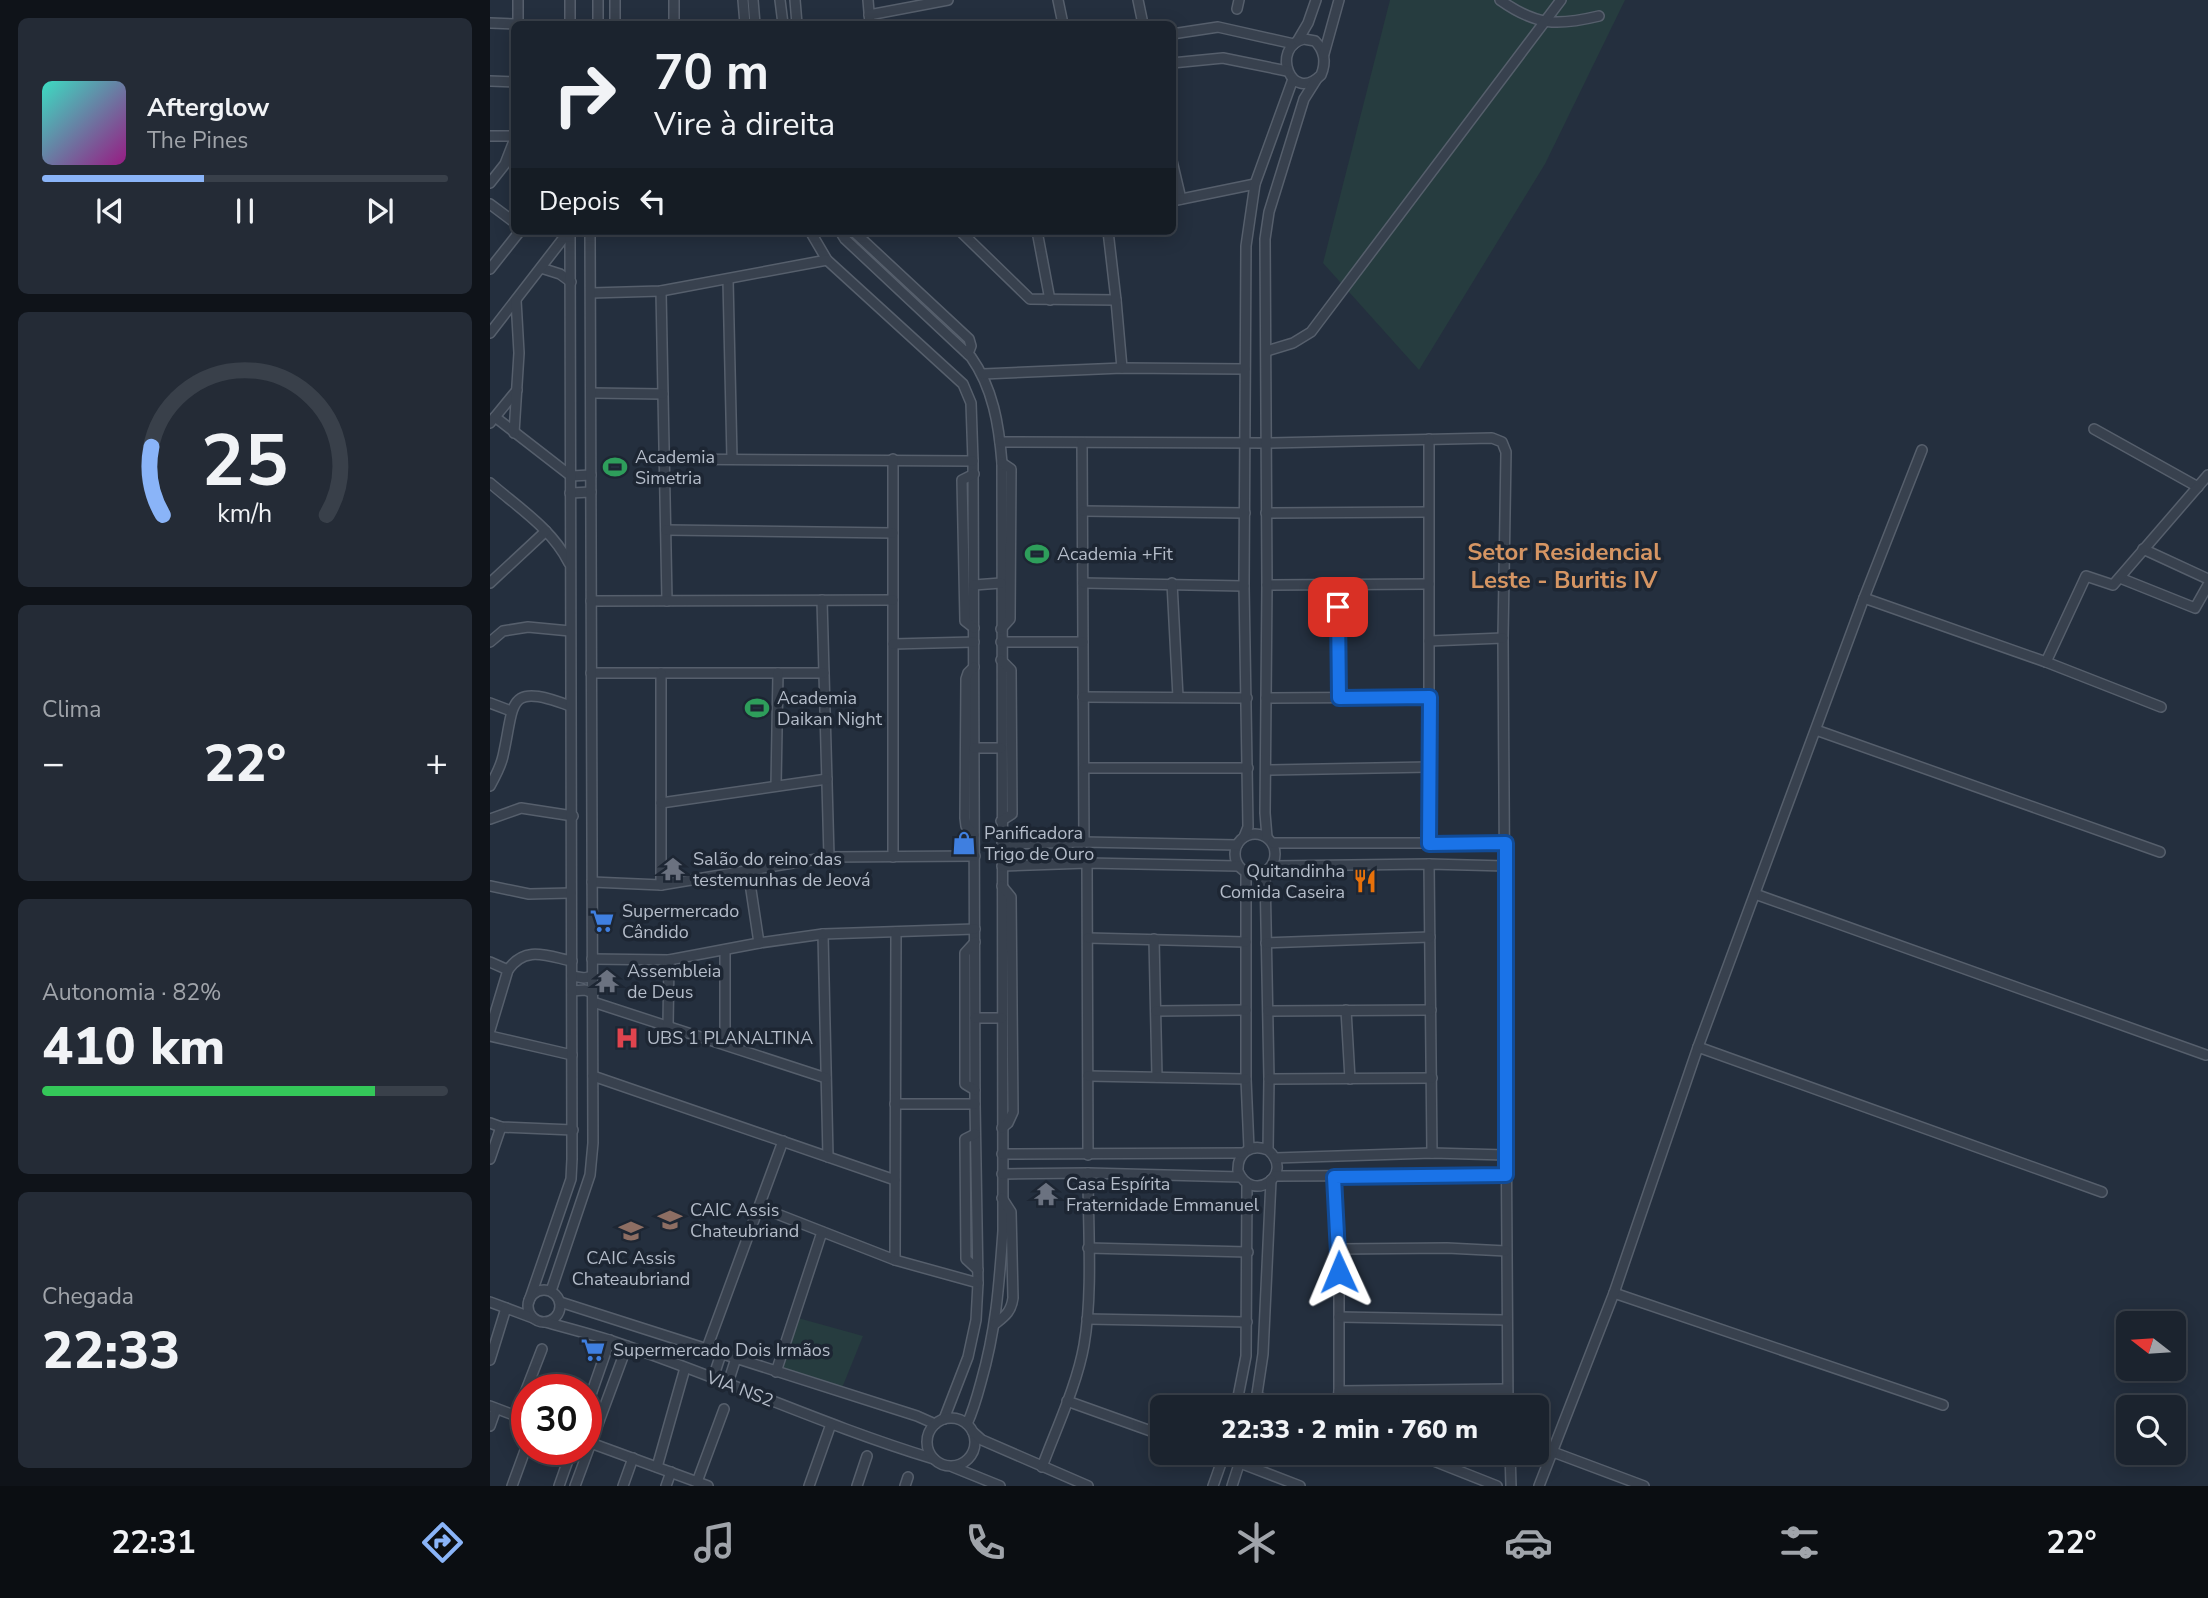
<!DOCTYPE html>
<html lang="pt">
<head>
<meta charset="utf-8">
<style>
  body { margin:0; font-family:"Nunito Sans",sans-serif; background:#242b36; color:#f1f3f6; height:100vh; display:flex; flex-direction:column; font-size:26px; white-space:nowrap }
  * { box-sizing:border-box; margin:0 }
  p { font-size:23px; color:#a0a4aa }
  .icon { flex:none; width:38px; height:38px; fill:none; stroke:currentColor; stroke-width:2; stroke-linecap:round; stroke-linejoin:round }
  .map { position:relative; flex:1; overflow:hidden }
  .side { display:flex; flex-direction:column; gap:18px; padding:18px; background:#0f1319; width:490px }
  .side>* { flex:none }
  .banner { position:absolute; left:21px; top:21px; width:665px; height:214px; border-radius:10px; box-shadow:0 4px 18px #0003,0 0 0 2px #39404a; background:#1b232e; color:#f1f3f6; overflow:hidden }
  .needle { width:46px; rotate:287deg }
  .tools { position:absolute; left:1626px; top:1311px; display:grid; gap:14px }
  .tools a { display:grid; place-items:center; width:70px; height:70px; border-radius:10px; background:#1b232e; box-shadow:0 4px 18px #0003,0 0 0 2px #39404a; font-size:35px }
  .speed { position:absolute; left:21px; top:1374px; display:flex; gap:14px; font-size:35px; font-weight:700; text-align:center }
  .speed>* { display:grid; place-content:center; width:91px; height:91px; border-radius:50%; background:#1b232e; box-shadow:0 4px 18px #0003,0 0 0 2px #39404a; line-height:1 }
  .speed .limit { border:10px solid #d22; background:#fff; color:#111 }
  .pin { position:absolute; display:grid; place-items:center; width:60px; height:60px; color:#fff; margin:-30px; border-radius:14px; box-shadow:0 4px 10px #0006 }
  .me { position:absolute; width:77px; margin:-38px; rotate:359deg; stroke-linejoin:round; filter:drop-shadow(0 0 5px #0008) }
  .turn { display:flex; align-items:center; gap:24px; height:147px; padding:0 28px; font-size:32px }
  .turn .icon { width:91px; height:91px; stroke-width:2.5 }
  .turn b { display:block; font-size:49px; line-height:60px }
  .then { display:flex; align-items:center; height:66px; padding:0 28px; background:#0003; gap:14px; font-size:26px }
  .big { font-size:52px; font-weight:800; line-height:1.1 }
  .side .tile { flex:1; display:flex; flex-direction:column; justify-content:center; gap:10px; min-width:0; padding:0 24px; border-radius:10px; background:#242b36 }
  .side .dial { align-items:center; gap:0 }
  .dial svg { height:182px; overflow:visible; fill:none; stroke:#39404a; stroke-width:7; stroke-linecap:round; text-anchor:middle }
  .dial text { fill:#f1f3f6; stroke:none }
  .song { display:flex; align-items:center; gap:21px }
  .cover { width:84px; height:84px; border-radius:10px; background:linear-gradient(135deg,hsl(170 70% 55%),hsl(310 70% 35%)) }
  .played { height:7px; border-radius:4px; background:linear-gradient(90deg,#8ab4f8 40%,#39404a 40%) }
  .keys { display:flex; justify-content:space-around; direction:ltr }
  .heat { display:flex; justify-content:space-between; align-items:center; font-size:38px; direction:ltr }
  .charge { height:10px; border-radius:5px; background:linear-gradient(90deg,#34c759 82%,#39404a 0) }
  .trip { position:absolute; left:660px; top:1395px; width:399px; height:70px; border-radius:10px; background:#1b232e; box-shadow:0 4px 18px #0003,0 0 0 2px #39404a; font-weight:800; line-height:70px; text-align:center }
  .dock { display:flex; height:112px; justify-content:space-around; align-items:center; background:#0b0e12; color:#a0a4aa }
  .dock .icon { width:49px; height:49px }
  .dock .on { color:#8ab4f8 }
  .dock b { font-size:32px; color:#f1f3f6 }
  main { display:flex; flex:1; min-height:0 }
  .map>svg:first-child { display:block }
</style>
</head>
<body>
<main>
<section class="side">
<div class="tile">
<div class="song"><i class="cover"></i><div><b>Afterglow</b><p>The Pines</p></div></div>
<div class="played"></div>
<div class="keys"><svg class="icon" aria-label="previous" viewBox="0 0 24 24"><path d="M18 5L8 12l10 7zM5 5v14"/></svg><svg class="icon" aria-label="pause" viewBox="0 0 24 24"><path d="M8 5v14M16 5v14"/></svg><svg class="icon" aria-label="next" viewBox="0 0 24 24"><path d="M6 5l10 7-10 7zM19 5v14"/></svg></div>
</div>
<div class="tile dial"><svg viewBox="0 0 100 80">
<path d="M14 69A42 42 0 1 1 86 69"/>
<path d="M14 69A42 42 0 0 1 9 39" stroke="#8ab4f8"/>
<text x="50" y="56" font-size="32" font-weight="700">25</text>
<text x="50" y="72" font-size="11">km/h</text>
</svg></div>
<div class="tile"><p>Clima</p>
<div class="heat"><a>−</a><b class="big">22°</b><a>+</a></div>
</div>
<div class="tile"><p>Autonomia · 82%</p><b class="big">410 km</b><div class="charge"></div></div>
<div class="tile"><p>Chegada</p><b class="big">22:33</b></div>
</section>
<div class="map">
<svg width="1718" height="1486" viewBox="0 0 1718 1486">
  <rect width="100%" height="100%" fill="#242f3e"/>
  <g fill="#263c3f">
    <path d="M900,0h235l-80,164 -126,206 -96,-107z"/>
    <path d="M308,1318l65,18 -21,52 -59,-19z"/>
  </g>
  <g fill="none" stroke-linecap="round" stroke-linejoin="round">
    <g stroke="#565f6c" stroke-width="12">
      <g id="minor">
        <path d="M108,0v24"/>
        <path d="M125,0v24"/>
        <path d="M253,0l2,24"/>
        <path d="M263,0l2,24"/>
        <path d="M290,0l3,24"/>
        <path d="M305,0l2,24"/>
        <path d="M378,0l2,24"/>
        <path d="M568,0l5,24"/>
        <path d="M648,0l5,24"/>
        <path d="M1010,0c37,26 57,26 99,16"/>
        <path d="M747,9l2,-9"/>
        <path d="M379,15l79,-15"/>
        <path d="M0,23l28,1"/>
        <path d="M28,24v-24"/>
        <path d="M80,24v-24"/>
        <path d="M184,24v-24"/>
        <path d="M682,34l46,-7 76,17"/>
        <path d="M814,39l11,2c10,10 11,22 6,34 -30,30 -51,-28 -17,-36z"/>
        <path d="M808,40l10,-17 8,-23"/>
        <path d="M834,54l15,-54"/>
        <path d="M682,63l51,-5 64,13"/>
        <path d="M0,81l24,1"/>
        <path d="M0,136h24"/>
        <path d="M682,161l9,38"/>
        <path d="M0,183l15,-19 9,-23"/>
        <path d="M682,201l83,-17"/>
        <path d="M0,204l24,18"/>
        <path d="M320,231l17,29 136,124 8,19 2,58 2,643 3,179 -2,37 -8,37 -24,62"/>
        <path d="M350,231l5,8 126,118c22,31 28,68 31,106l1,768c-4,55 -7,99 -22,151 -4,15 -8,29 -14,42"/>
        <path d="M363,231l116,108 2,7 -3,8"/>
        <path d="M470,231l70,68 86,1"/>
        <path d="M547,231l13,69"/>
        <path d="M618,231l8,69 6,68"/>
        <path d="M51,268l19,6 11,8"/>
        <path d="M0,269l30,-38"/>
        <path d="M238,280l4,179"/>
        <path d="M171,291l6,310"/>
        <path d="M101,293l70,-2 166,-31"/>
        <path d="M0,333l79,-102"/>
        <path d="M777,351l26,-8 18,-11 250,-332"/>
        <path d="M493,374l139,-6 123,1"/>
        <path d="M102,393l71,1"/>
        <path d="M5,417l76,59 20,-1"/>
        <path d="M0,423l27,-33"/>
        <path d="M1604,429l104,58"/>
        <path d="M24,433l5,-80 -3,-53"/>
        <path d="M510,442l266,1 226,-5 10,4 4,10 -3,186 5,769"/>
        <path d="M592,443l2,399"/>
        <path d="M174,459l309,2"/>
        <path d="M403,459v398"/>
        <path d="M484,474l-12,6 3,141 9,7"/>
        <path d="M0,483c29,25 62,46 79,80"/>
        <path d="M80,493l21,-1"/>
        <path d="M593,511l162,2"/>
        <path d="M776,513l162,-1"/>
        <path d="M176,530l227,3"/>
        <path d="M1653,549l65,30"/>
        <path d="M1630,578l75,30 13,-23"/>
        <path d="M0,583l56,-52"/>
        <path d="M593,583l161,3"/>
        <path d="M682,583l6,114"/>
        <path d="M848,584l1,113"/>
        <path d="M484,585l27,-2"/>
        <path d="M777,585l162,-1"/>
        <path d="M1374,598l182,64 115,45"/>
        <path d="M332,600l7,257"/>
        <path d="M101,601l302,-1"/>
        <path d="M511,629l9,-10 1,-150 -9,-6"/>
        <path d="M939,641l74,-3"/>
        <path d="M0,642l13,-11 25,-4 42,4"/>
        <path d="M511,642h82"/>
        <path d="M403,644l81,-2"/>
        <path d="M511,660l10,10 1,144 -11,7"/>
        <path d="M1556,662l40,-86 27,9 95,-110"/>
        <path d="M484,667l-6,6 -2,6 -1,139 1,8 8,9"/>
        <path d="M101,673h233"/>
        <path d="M171,673v212"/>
        <path d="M593,697l164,1"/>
        <path d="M776,698l164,-1"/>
        <path d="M0,703l21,8"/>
        <path d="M1326,730l344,122"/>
        <path d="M484,748h27"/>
        <path d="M594,768h164"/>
        <path d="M777,770l162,-3"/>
        <path d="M0,786c5,-9 11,-20 13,-30 12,-52 2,-75 67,-50"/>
        <path d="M286,786l2,-113"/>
        <path d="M171,803l166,-24"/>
        <path d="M0,819l31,-11 52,8"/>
        <circle cx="765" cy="854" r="20"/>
        <path d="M754,837l4,-10 -4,-241 2,-340 9,-62 38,-105"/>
        <path d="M777,837l-2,-24 2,-228 -2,-346 4,-27 35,-113 12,-19"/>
        <path d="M783,843h233"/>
        <path d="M512,844l82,-2 153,3"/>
        <path d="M939,844v-405"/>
        <path d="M597,863l1,292"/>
        <path d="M939,864l3,289"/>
        <path d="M512,866l85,-3 151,3"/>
        <path d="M783,866l156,-2 77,2"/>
        <path d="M258,870l11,73"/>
        <path d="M775,872l4,207 -1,71c28,24 -16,55 -30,21 -1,-18 13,-28 30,-21"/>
        <path d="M756,873v206l3,70"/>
        <path d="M102,882l69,3 168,-28 146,-1"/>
        <path d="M0,886l39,8 42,-1"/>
        <path d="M512,886l9,11 2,215 -5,11 -6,5"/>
        <path d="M1265,894l451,161"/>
        <path d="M333,934l5,223"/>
        <path d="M598,938l158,4"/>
        <path d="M664,939l3,138"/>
        <path d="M485,942l-10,11v131l10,6"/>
        <path d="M776,943l164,-6"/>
        <path d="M102,959l77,1 90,-17 64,-9 152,-5"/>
        <path d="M0,962l18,8c17,-25 39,-14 64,-9"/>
        <path d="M82,976l12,2 9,-2"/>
        <path d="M82,991l13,-1 8,3"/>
        <path d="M103,1002l233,76"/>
        <path d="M856,1010l4,69"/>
        <path d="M666,1011l90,-1"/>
        <path d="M778,1011l163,-1"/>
        <path d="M485,1018h27"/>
        <path d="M178,1026l1,-66"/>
        <path d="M0,1030l18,-60"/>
        <path d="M0,1036l82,19"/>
        <path d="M235,1044v-94"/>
        <path d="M1208,1047l404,145"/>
        <path d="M103,1076l302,104"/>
        <path d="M598,1076l158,3"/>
        <path d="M779,1079l163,-1"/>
        <path d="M405,1104h80"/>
        <path d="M0,1123l11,4 72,3"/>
        <path d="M485,1134l-10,5 1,120 12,11"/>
        <path d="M512,1154l241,-1"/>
        <path d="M785,1158l157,-5 74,2"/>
        <path d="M0,1159l11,-32"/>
        <path d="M512,1174l86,-1 153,4"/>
        <path d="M785,1176l231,-1"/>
        <path d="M844,1177l5,72v142l-2,16"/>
        <path d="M269,1207l136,53 1,-328"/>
        <path d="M598,1248l160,4"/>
        <path d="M849,1249l108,-1 59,3"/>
        <path d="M405,1260l83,23"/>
        <circle cx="54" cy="1306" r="16"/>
        <path d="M61,1291l39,-116 3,-32 -3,-912"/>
        <path d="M1124,1293l329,112"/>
        <path d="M39,1301l42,-122 1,-20 -2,-928"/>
        <path d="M0,1302l43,16"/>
        <path d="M70,1302l357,114 18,8"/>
        <path d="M849,1317l167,3"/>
        <path d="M597,1319l160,3"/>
        <path d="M55,1322c22,6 45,12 67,19 109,36 213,85 322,118"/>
        <path d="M505,1324c10,-8 16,-12 18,-26l-2,-86 -9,-14"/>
        <path d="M217,1348l76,-207"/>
        <path d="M0,1360l16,-52"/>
        <path d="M286,1372l46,-140"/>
        <path d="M223,1378l8,-24"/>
        <path d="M238,1383l8,-25"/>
        <path d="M849,1391l168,-2"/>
        <path d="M768,1397l29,10"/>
        <path d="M577,1401l95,34"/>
        <path d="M0,1406l37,14"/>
        <path d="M746,1407l10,-51 1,-172"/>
        <path d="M765,1407l8,-53 8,-174"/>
        <path d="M912,1407l1,-16"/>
        <path d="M96,1409l24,-69"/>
        <path d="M26,1416l26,-67"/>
        <circle cx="461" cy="1442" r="24"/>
        <path d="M0,1426l6,-17"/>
        <path d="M483,1432l9,8 106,46"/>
        <path d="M98,1442l120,44"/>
        <path d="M720,1452l13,5"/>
        <path d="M921,1452l86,34"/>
        <path d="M1020,1452l1,34"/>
        <path d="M1063,1452l91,34"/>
        <path d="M750,1463l60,23"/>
        <path d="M167,1467l28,-99"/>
        <path d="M463,1467l47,19"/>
        <path d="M552,1467c14,-38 35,-82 42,-122 9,-52 4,-118 4,-172"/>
        <path d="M207,1482l27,-73"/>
        <path d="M22,1486l15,-41"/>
        <path d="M69,1486l13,-37"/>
        <path d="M85,1486l52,-140"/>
        <path d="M133,1486l10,-28"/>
        <path d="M176,1486l5,-14"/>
        <path d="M319,1486l22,-62"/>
        <path d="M367,1486l10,-30"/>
        <path d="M415,1486l3,-9"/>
        <path d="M723,1486l12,-34"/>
        <path d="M742,1486l11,-34"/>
        <path d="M1049,1486l75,-193 84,-246 166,-449 58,-148"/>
      </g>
    </g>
    <use href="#minor" stroke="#38414e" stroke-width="9"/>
  </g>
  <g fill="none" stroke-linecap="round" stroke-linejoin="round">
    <g stroke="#114b97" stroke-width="18">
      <path id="route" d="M848,607l1,91 91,-1 -1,147 77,-1v332l-172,2 5,95"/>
    </g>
    <use href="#route" stroke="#1a73e8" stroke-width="12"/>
  </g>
  <defs>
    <g id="stadium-bare" transform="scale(1.89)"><path d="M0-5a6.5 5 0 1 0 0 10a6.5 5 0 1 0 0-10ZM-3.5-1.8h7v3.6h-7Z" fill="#2e9e5b" stroke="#1d2633" stroke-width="2.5" paint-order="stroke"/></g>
    <g id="shop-bare" transform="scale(1.89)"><path d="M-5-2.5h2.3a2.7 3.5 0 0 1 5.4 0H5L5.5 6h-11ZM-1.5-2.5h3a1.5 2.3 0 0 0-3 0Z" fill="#3f7fe0" stroke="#1d2633" stroke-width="2.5" paint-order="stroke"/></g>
    <g id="temple-bare" transform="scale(1.89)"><path d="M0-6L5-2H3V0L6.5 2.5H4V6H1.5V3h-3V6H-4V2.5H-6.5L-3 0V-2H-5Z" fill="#6b7280" stroke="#1d2633" stroke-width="2.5" paint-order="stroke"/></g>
    <g id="restaurant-bare" transform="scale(1.89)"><path d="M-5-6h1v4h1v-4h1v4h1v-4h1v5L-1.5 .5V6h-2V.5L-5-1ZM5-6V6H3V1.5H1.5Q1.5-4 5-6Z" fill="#e8710a" stroke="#1d2633" stroke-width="2.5" paint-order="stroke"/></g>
    <g id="supermarket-bare" transform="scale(1.89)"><path d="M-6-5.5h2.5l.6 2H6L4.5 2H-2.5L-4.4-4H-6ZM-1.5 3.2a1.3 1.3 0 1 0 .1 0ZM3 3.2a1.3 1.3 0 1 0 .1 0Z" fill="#3f7fe0" stroke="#1d2633" stroke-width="2.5" paint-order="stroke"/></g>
    <g id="hospital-bare" transform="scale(1.89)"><path d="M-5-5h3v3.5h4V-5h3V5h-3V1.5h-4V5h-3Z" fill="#e0444e" stroke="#1d2633" stroke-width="2.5" paint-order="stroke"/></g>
    <g id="school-bare" transform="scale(1.89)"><path d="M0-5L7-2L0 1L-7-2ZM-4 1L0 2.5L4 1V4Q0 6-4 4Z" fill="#8d6e63" stroke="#1d2633" stroke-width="2.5" paint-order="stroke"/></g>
  </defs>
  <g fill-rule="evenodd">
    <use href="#stadium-bare" x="125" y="467"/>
    <use href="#stadium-bare" x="547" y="554"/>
    <use href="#stadium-bare" x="267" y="708"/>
    <use href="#shop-bare" x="474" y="843"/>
    <use href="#temple-bare" x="183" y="869"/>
    <use href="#restaurant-bare" x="875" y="881"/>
    <use href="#supermarket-bare" x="112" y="921"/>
    <use href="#temple-bare" x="117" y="981"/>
    <use href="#hospital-bare" x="137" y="1038"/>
    <use href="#temple-bare" x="556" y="1194"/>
    <use href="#school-bare" x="180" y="1220"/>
    <use href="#school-bare" x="141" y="1231"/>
    <use href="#supermarket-bare" x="103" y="1350"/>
  </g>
  <g text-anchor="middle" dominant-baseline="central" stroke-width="7" stroke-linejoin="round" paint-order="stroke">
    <g font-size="18" fill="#b4bcc9" stroke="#1d2633" text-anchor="start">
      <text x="145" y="457">Academia<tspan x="145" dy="21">Simetria</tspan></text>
      <text x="567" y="554">Academia +Fit</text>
      <text x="287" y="698">Academia<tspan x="287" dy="21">Daikan Night</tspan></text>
      <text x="494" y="833">Panificadora<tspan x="494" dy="21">Trigo de Ouro</tspan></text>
      <text x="203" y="859">Salão do reino das<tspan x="203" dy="21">testemunhas de Jeová</tspan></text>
      <text x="855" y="871" text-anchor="end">Quitandinha<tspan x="855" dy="21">Comida Caseira</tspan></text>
      <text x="132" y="911">Supermercado<tspan x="132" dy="21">Cândido</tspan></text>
      <text x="137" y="971">Assembleia<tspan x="137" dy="21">de Deus</tspan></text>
      <text x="157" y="1038">UBS 1 PLANALTINA</text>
      <text x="576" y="1184">Casa Espírita<tspan x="576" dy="21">Fraternidade Emmanuel</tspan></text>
      <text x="200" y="1210">CAIC Assis<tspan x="200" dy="21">Chateubriand</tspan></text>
      <text x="141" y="1258" text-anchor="middle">CAIC Assis<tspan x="141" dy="21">Chateaubriand</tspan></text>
      <text x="123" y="1350">Supermercado Dois Irmãos</text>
    </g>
    <g font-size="18" fill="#b4bcc9" stroke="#1d2633">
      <text transform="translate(250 1389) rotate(21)">VIA NS2</text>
    </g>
    <g font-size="24" font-weight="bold" fill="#d59563" stroke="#1d2633">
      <text x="1074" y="552">Setor Residencial<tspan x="1074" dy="28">Leste - Buritis IV</tspan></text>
    </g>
  </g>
</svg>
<div class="tools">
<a><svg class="needle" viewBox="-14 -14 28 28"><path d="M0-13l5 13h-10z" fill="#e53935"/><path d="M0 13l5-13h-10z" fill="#a0a4aa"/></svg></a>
<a><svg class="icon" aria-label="search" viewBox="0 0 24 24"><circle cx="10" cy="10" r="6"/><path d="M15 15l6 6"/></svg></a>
</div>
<div class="speed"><div class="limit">30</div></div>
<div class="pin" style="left:848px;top:607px;background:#d93025"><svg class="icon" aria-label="arrive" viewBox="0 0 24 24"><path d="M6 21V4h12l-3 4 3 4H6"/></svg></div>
<svg class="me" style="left:849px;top:1272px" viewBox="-20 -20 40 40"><path d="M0-17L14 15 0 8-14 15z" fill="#1a73e8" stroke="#fff" stroke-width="4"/></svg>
<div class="trip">22:33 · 2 min · 760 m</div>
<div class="banner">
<div class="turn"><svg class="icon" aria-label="right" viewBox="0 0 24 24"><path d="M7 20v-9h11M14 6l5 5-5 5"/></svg><div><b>70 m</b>Vire à direita</div></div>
<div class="then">Depois<svg class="icon" aria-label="left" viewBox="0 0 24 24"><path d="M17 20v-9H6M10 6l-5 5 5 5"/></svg></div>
</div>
</div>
</main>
<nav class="dock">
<b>22:31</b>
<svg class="icon on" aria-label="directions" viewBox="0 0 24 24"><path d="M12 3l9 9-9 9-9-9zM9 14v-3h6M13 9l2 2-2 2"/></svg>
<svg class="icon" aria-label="music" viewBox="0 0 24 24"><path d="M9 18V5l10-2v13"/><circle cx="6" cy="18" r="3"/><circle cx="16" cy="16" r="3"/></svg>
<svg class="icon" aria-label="phone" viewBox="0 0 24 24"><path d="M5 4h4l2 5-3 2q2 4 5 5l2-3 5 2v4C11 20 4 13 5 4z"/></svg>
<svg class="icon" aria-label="climate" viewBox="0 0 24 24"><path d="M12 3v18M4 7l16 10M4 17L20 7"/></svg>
<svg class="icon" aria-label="car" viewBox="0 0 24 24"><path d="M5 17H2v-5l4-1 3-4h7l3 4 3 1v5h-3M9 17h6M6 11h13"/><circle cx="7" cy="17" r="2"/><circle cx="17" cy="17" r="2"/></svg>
<svg class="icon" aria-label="filters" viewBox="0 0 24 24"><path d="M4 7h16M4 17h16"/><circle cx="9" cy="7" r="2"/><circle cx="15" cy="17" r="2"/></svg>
<b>22°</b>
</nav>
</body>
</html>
